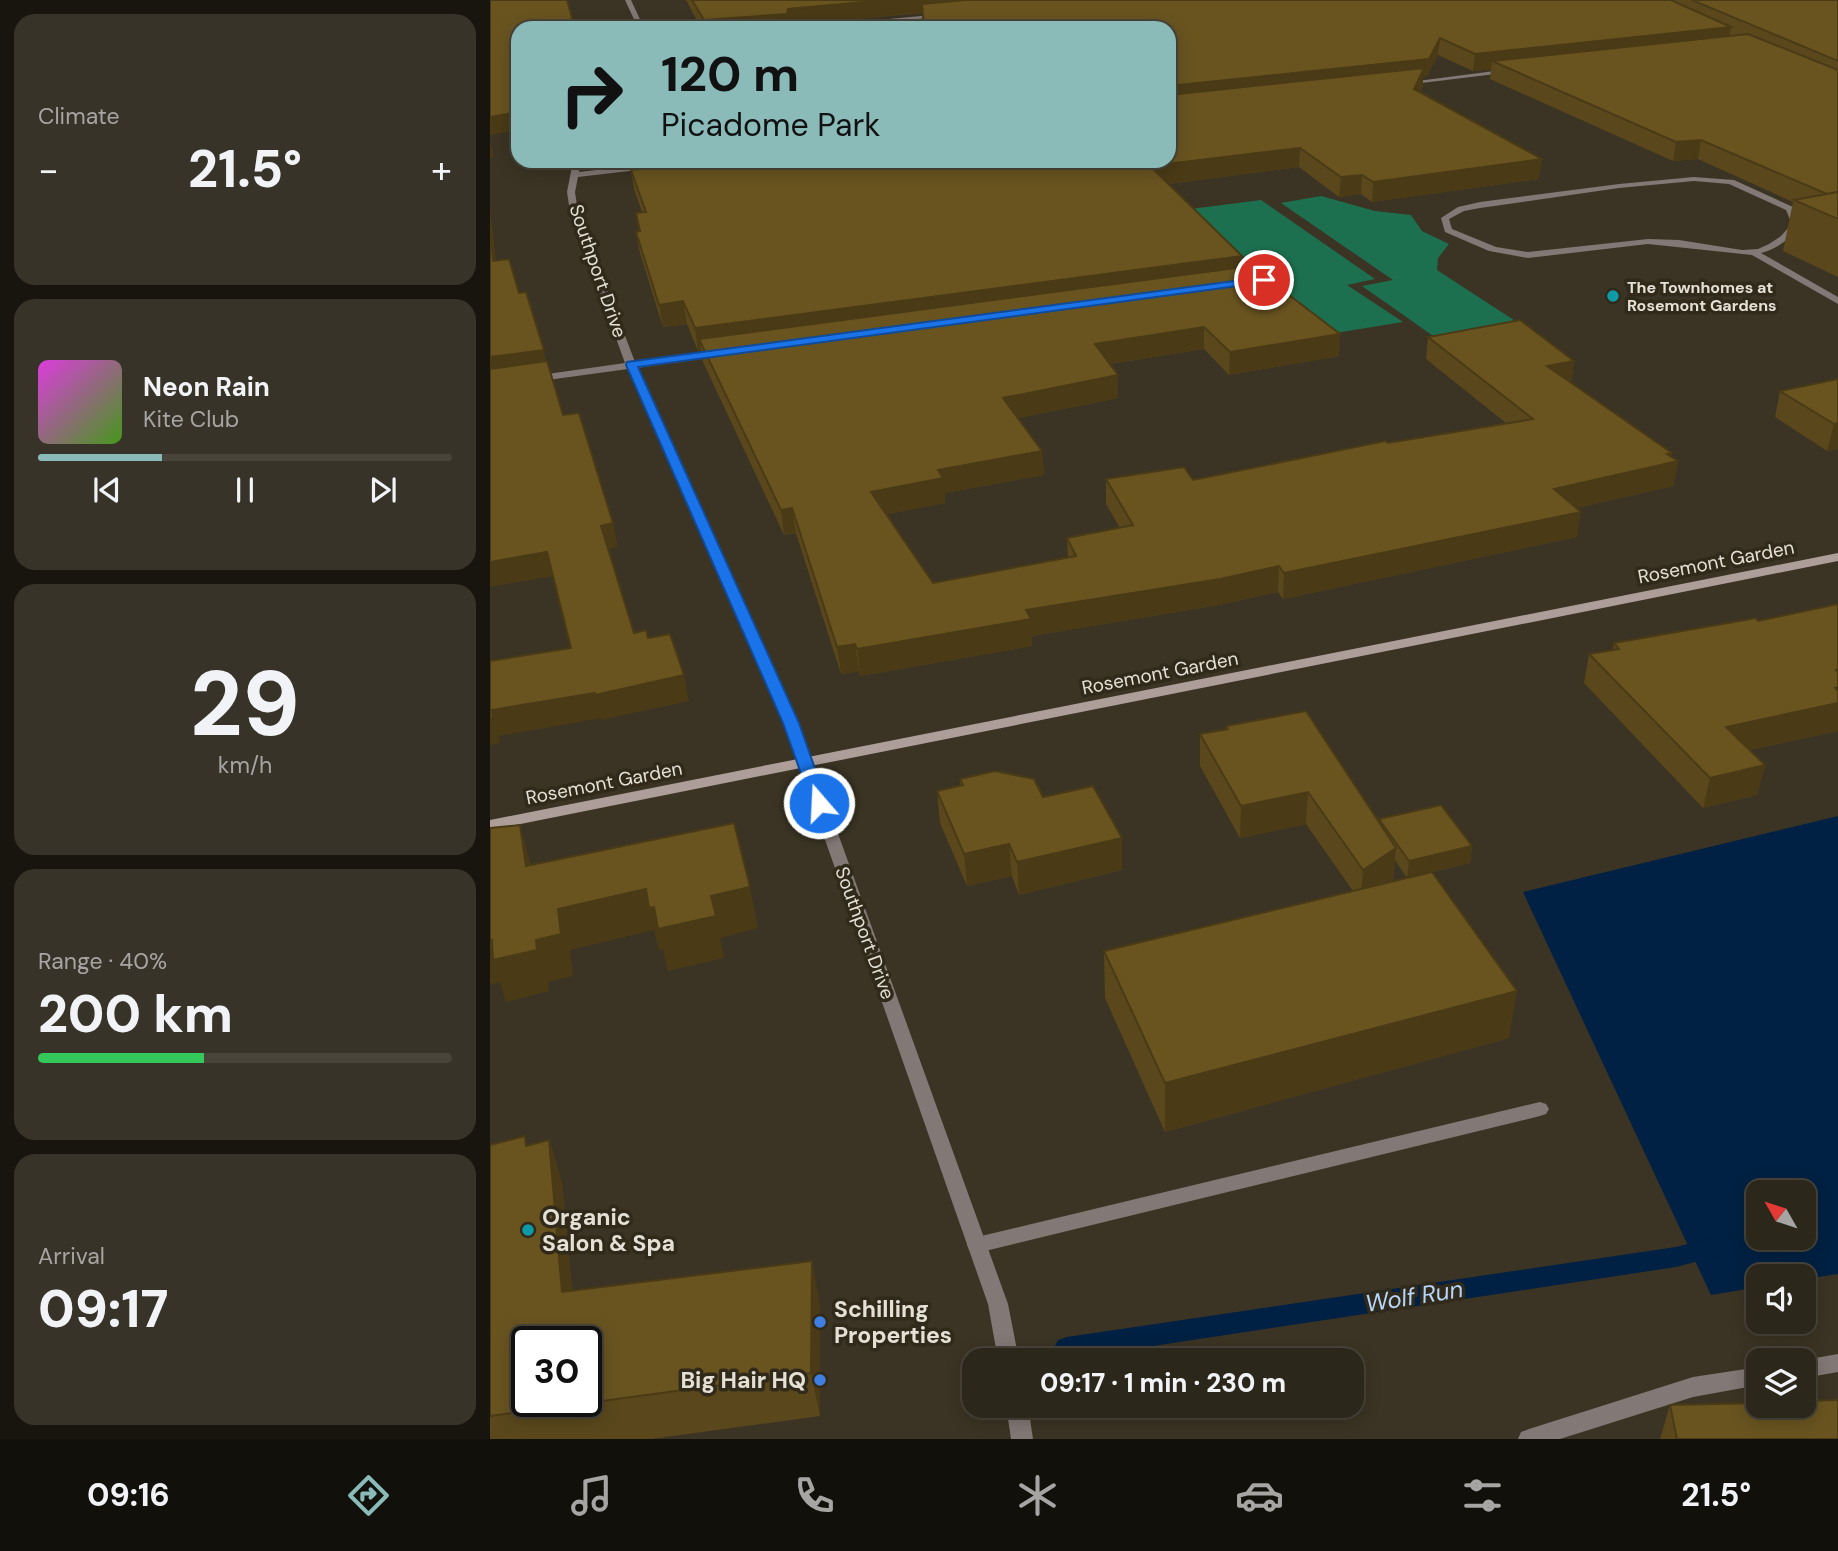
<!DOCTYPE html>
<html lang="en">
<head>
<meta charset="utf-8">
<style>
  body { margin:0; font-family:"DM Sans",sans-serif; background:#383328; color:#f1f3f6; height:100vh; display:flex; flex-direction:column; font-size:26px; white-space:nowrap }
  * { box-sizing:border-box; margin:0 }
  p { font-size:23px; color:#a6a5a3 }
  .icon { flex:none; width:38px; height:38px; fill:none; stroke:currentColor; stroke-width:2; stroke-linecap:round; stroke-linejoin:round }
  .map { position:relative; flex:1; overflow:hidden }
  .side { display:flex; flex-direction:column; gap:14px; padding:14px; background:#18150f; width:490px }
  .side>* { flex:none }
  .guide { position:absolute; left:21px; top:21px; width:665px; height:147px; border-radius:21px; box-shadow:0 4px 18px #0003,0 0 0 2px #48443a; background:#8bbbb9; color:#111; overflow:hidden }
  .needle { width:46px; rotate:309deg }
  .buttons { position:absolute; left:1256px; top:1180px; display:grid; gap:14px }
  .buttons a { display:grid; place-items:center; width:70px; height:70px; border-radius:14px; background:#2c271b; box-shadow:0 4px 18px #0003,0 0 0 2px #48443a; font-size:35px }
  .speed { position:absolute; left:21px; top:1326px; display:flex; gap:14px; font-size:35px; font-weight:700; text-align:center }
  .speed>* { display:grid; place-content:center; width:91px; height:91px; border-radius:50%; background:#2c271b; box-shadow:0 4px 18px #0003,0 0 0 2px #48443a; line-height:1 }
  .speed .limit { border:4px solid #111; border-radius:10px; background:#fff; color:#111 }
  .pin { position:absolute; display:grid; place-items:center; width:60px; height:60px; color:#fff; margin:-30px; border:4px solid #fff; border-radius:50%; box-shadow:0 2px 7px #0007 }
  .me { position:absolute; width:77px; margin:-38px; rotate:341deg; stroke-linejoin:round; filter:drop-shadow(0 0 5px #0008) }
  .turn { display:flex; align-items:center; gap:24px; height:147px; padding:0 35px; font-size:32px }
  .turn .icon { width:91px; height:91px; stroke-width:2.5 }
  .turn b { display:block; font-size:49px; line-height:60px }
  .big { font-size:52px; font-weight:800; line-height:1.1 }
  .side .widget { flex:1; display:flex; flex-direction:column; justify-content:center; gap:10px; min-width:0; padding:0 24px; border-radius:21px; background:#383328 }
  .side .dial { align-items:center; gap:0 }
  .dial b { font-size:91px; line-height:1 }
  .song { display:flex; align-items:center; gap:21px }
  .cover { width:84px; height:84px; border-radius:10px; background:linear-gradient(135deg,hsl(300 70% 55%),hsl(100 70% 35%)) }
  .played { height:7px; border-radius:4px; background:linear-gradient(90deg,#8bbbb9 30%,#48443a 30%) }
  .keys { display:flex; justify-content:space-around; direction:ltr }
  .heat { display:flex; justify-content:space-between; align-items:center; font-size:38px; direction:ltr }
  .charge { height:10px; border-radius:5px; background:linear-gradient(90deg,#34c759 40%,#48443a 0) }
  .trip { position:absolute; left:472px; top:1348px; width:402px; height:70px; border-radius:21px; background:#2c271b; box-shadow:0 4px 18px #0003,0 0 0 2px #48443a; font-weight:800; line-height:70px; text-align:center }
  .tab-bar { display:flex; height:112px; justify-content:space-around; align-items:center; background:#12100b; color:#a6a5a3 }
  .tab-bar .icon { width:49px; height:49px }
  .tab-bar .selected { color:#8bbbb9 }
  .tab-bar b { font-size:32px; color:#f1f3f6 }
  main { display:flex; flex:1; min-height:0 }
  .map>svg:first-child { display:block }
</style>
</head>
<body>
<main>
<section class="side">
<div class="widget"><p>Climate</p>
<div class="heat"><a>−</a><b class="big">21.5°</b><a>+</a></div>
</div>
<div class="widget">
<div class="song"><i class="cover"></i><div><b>Neon Rain</b><p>Kite Club</p></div></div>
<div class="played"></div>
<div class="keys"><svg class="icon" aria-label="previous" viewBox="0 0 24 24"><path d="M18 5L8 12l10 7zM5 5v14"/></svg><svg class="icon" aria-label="pause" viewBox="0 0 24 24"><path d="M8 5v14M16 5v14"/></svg><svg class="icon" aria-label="next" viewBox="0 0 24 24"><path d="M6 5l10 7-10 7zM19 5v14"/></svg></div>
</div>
<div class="widget dial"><b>29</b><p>km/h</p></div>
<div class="widget"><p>Range · 40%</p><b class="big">200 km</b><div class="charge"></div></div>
<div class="widget"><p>Arrival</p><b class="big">09:17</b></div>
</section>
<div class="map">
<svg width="1348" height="1439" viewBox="0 0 1348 1439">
  <rect width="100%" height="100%" fill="#3b3424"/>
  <g fill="#1c704f">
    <path d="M831,196l54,15 36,4 11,16 27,13 -11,14 -1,12 98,64 -96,6 -77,-54 31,-6 -112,-77z"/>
    <path d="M771,200l114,79 -28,6 56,37 -74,12 -138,-125z"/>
  </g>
  <path fill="#002143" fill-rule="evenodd" d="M1348,816v458l-34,5v-3h-45v11l-48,8 -188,-403zM1269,1192h45v45h-45z"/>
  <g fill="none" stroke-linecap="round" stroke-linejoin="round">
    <path fill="#002143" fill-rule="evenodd" d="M1269,1226v11h12l-3,6 -92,24 -609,92 -9,-3 -4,-8 4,-8 9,-3 609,-90z"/>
    <g fill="#827875" fill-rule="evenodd">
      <path d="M1204,177l40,3 59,27 7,17c-9,15 -22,24 -39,29l77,44v7l-86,-49 -104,-11 -120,14 -39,-7 -44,-19 -4,-14 17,-11 22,-5 139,-18zM1204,181l35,3 57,26 6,14 -11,12 -12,8 -11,5 -16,1 -63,-10 -31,-1 -120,13 -32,-5 -44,-18 -3,-10 15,-8 16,-3 139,-20z"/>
      <path d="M1050,1102l6,2 3,5 -3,5 -6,2 -563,137 -7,-2 -3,-6 3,-6 7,-2z"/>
      <path d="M1348,1354v18l-34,6v-18z"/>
      <path d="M1269,1367v18l-66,12 -133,42h-42l3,-7 8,-3 164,-52z"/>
    </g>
    <g fill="#827875" fill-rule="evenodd">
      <path d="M135,0h6l13,28h-6z"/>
      <path d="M453,14l-2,3 -126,11h-25z"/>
      <path d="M1020,69l2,3 -107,13 -3,-2z"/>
      <path d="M83,161h8l-2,11 98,-11h25l-4,2 -120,14 -3,15 3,20 57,150 86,-12 5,3 -5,3 -84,12 161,355 210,581 11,56h-21l-10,-56 -204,-581 -156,-354 -95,13 -5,-3 5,-3 92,-13 -55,-151 -3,-20z"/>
      <path d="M516,1405h22l5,34h-22z"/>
    </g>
    <path fill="#ad9e99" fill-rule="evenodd" d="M1348,553v8l-1348,269v-10z"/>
  </g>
  <g fill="#5a481c">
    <path d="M196,0h1152v277l-55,-26 10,-49 -95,-43 -25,2 -183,-82 1,-10 -18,2 -35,-16 -11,21 -4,1v9l-3,6 119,87 -167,23 -11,-8 -22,3 -40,-30 -131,17 73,84 98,88 -110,19 -25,-26 -94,15 8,34 -100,20 24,33 2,24 -99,18v10l-58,11 46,69 135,-25 -1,-20 53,-10 -14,-24v-25l87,1 195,-37 118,-20 -80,-64 2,-22 146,24 -3,22 101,70 -1,4 7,4 -5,25 -96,22v29l-294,62 -5,-7 -59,13 -187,31v10l-172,30 -1,-5 -18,3 -45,-141 -12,2 -81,-173 -2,-12 -3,1 -11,-27 -24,3 -23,-74 -4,-21 3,-1 -3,-18 6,-1 -8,-23 -3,-19 45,-6v-3h493l-247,-148 -132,12 -1,3h-88z"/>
    <path d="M1348,379v70l-11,2 -52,-34 5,-26z"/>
    <path d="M1348,604v127l-89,19 16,15 -8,30 -54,13 -119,-125 5,-29 24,-4 1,-7 144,-22z"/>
    <path d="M736,726l153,96v-3l93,27 -2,17 -63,15 -12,-18 -2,21 -3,2 119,155 -344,94 -60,-134 -1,-47 249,-60 -47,-67 -66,14 -40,-72v-32l26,-5z"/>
    <path d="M470,779l83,18 79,41v32l-103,25 -7,-19 -45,10 -27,-63 -3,-32 23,-5z"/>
    <path d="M59,1140l13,43 10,108 248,13v112l-169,23h-161v-294l39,1z"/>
    <path d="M1180,1405l168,34h-178z"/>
  </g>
  <g fill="#4a3b16">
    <path d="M396,0h168l-264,25 -1,3h-84l-1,-8 84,-11z"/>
    <path d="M1241,27l-3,16 -236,18 -1,8 -18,2 2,-17z"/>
    <path d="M950,38l-2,17 -11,21 -4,1v9l-11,21 -243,-3v-18z"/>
    <path d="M28,112v18l-28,5v-18z"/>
    <path d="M1211,140l-3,19 -25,2 3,-19z"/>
    <path d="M0,142l4,15 -4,1z"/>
    <path d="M810,148l-1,19 -148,19 -1,-20z"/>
    <path d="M1052,159l-3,20 -167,23 1,-20z"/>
    <path d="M872,175l-1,19 -22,3 2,-20z"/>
    <path d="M0,207l8,74 -5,-20 -3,-30z"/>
    <path d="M752,256l-1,21 -542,62 2,11 -3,1 -3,-23z"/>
    <path d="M193,301l4,23 -24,3 -4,-22z"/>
    <path d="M714,327v22l-108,17 -1,-22z"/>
    <path d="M850,334l-1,22 -110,19 1,-23z"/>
    <path d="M54,350l4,22 -58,7v-22z"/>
    <path d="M1084,361l-3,23 -24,-18z"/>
    <path d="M628,375v23l-114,23 -1,-23z"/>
    <path d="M1348,423v26l-11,2 7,-27z"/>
    <path d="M552,451l2,24 -99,18v10l-71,14 -3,-25 67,-22z"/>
    <path d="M1182,453l-2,10 8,-2 -5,25 -123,28 4,-25z"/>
    <path d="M302,508l4,25 -12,2 -3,-25z"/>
    <path d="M1091,512l-4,25 -294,62 1,-26z"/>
    <path d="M123,523l5,24 -12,2 -5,-23z"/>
    <path d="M57,552l6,24 -63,11v-25z"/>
    <path d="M789,566l-1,26 -59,13 -187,31v10l-172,30 -3,-27 169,-39z"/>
    <path d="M365,644l4,27 -18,3 -4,-27z"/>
    <path d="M1348,669v62l-119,25 7,-29z"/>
    <path d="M194,675l5,26 -88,19 -6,-25z"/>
    <path d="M105,693l6,25 -102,18 1,7 -10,2v-27l2,-8z"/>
    <path d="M1275,765l-8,30 -54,13 7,-30z"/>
    <path d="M818,792l-2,32 -66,14 1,-32z"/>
    <path d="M30,825l11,40 -5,1z"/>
    <path d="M632,838v32l-103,25 -2,-33z"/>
    <path d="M519,844l3,32 -45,10 -3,-32z"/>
    <path d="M982,846l-2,17 -63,15 2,-17z"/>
    <path d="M906,848l-3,33 -33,21 3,-32z"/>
    <path d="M260,887l8,41 -38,10 4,20 -56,13 -5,-22 -4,1 -5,-20 -84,20 3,26 -25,6 1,9 -43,11 -6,-20 -10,3v-45h46l22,-31 88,-20 65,7z"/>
    <path d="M1027,991l-8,47 -344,94v-49z"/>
    <path d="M59,1140l13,43 14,152 -14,-43z"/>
    <path d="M322,1261l8,43v112l-9,-43z"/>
  </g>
  <g fill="#695420" stroke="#4a3b16" stroke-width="2" fill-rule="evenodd">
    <path d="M0,0h77l8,28h-57v84l-28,5z"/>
    <path d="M202,0h194l-98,9 -1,5 -83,6z"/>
    <path d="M475,0h706l60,27 -256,27 -35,-16 -11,21 -260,27v-58h-245l-2,-24z"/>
    <path d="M1202,0h146v61z"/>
    <path d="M1258,34l90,36v122l-11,2 -126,-54 -25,2 -184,-81z"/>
    <path d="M934,68l-10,21 128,70 -169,23 -11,-7 -21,2 -41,-29 -150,18 92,90 -547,72 -12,-27 -24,4 -23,-73 4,-1 -4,-18 10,-1 -15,-42 50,-6 -2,-3h490v-66z"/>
    <path d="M1348,192v27l-44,-19z"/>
    <path d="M0,231l3,30 16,-2 10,34 7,-1 18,58 -54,7z"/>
    <path d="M761,266l89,68 -110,18 -26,-25 -109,17 23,31 -115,23 39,53 -104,19 5,8 -72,14 62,91 143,-27 -9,-18 66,-13 -27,-46 78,-12 9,13 192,-39 3,2 145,-24 -105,-82 92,-17 54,41 -27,5 125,87 -5,1 11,7 -124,28 27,23 -297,61 -5,-7 -59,13 -194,31 5,9 -174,30 -2,-5 -18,3 -45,-139 -11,2 -82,-171z"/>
    <path d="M57,361l16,54 16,-2 34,110 -12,3 33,107 12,-3 2,8 22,-4 14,41 -89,20v-2l-103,17 1,8h-3v-57l81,-13 -24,-96 -57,10v-193z"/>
    <path d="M1348,379v44l-4,1 -54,-33z"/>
    <path d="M1348,604v65l-2,1 2,2v15l-3,1 3,3v12l-112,24 39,38 -55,13 -121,-124 30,-5 -5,-6 142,-25 2,3z"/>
    <path d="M816,711l90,137 -33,22 -55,-78 -67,14 -41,-72 28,-5 -2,-3z"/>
    <path d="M505,771l39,8 9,18 50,-11 29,52 -105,24 -8,-18 -45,10 -27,-63 26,-6 -3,-6z"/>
    <path d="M951,805l31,41 -63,15 -30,-42z"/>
    <path d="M244,823l16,64 -39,9 5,20 -58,13 -4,-22 -5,1 -3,-19 -88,20 3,25 -25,6 1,10 -44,10 -1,-20h-2v-112l30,-3 6,41z"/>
    <path d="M942,872l85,119 -352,92 -61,-132z"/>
    <path d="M35,1136l1,10 23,-6 13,152 250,-31 -1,112 -321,43v-271zM37,1342h59v60h-59z"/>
    <path d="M1348,1400v39h-161l-7,-34 89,-2v2h45v-4z"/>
  </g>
  <path fill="#1a73e8" stroke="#114b97" stroke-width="2" d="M774,277l5,3 -2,2 -629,85 161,356 28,80 -8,5 -6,-1 -30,-84 -157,-358 1,-3z"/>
  <g fill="#0f9aa8" stroke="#312a1a" stroke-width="2.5">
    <circle cx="1123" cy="296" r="7"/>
    <circle cx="38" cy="1230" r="7"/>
  </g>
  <g fill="#3f7fe0" stroke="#312a1a" stroke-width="2.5">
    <circle cx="330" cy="1322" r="7"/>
    <circle cx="330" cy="1380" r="7"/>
  </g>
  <g text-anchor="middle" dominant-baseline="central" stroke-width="7" stroke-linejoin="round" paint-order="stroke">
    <g font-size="16" font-weight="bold" fill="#e4e0d6" stroke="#312a1a" text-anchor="start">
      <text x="1137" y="287">The Townhomes at<tspan x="1137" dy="18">Rosemont Gardens</tspan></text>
    </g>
    <g font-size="19" fill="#e4e0d6" stroke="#312a1a">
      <text transform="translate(108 271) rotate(71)">Southport Drive</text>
      <text transform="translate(1226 562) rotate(-11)">Rosemont Garden</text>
      <text transform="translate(670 673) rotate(-11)">Rosemont Garden</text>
      <text transform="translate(114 783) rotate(-11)">Rosemont Garden</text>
      <text transform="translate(375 933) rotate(70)">Southport Drive</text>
    </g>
    <g font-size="23" font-weight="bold" fill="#e4e0d6" stroke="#312a1a" text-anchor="start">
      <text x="52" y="1217">Organic<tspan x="52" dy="26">Salon &amp; Spa</tspan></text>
      <text x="344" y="1309">Schilling<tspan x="344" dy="26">Properties</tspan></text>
      <text x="316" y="1380" text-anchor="end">Big Hair HQ</text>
    </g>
    <g font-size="24" font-style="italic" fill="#b6d7fb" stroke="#312a1a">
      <text transform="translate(924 1296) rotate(-9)">Wolf Run</text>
    </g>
  </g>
</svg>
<div class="buttons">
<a><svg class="needle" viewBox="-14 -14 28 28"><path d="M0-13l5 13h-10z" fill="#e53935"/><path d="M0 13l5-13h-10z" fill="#a6a5a3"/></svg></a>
<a><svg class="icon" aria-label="sound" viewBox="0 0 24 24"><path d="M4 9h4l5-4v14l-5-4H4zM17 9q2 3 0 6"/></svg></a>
<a><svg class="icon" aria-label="layers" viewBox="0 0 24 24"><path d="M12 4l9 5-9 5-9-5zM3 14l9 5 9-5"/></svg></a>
</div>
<div class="speed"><div class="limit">30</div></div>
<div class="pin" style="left:774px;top:280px;background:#d93025"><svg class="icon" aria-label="arrive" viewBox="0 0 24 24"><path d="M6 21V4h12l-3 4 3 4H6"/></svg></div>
<svg class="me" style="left:329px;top:803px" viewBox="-20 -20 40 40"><circle r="17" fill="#1a73e8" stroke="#fff" stroke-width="3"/><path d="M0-11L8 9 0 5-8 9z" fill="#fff"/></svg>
<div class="trip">09:17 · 1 min · 230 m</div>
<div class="guide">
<div class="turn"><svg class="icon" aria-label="right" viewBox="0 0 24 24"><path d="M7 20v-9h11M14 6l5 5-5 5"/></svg><div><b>120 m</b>Picadome Park</div></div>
</div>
</div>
</main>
<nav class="tab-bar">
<b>09:16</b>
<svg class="icon selected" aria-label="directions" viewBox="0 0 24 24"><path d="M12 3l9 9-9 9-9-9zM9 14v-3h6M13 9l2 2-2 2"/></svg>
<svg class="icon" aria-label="music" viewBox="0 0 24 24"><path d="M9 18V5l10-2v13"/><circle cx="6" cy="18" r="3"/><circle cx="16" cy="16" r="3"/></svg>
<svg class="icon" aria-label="phone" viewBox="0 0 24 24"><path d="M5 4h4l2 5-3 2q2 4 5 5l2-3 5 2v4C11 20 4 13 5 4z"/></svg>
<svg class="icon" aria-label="climate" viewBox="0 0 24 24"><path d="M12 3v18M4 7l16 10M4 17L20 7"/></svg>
<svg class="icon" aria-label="car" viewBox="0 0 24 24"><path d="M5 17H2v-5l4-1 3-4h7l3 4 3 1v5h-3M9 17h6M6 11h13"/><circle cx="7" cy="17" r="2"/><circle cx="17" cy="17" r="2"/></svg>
<svg class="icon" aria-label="filters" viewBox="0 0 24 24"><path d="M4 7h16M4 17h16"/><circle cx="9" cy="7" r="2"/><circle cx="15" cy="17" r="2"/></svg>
<b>21.5°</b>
</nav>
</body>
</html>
